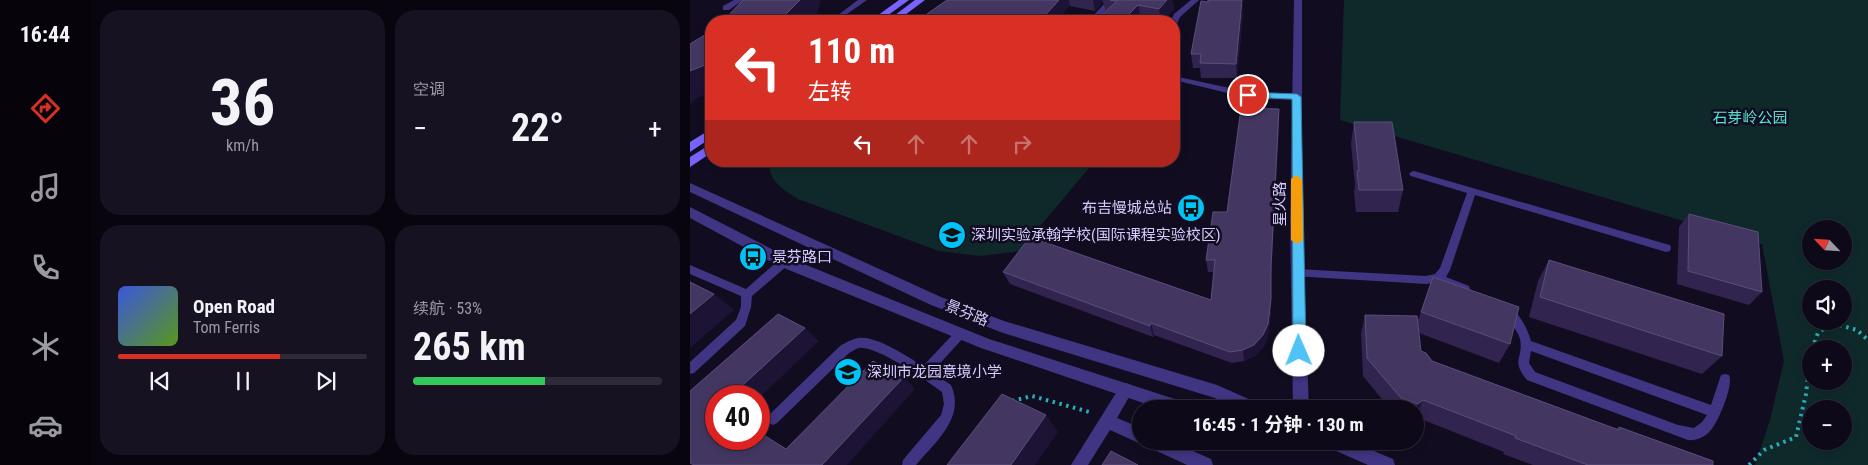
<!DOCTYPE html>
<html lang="zh">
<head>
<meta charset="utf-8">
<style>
  body { margin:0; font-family:"Roboto Condensed","Noto Sans SC",sans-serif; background:#171222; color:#f1f3f6; height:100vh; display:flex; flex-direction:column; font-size:19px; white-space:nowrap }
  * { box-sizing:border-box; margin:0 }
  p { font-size:16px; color:#9b9aa2 }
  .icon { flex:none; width:28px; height:28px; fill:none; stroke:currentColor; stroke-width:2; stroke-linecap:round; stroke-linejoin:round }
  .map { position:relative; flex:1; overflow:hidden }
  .side { display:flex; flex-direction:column; gap:10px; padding:10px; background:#08050e; width:600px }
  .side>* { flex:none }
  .banner { position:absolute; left:15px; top:15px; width:475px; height:152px; border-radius:20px; box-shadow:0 2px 8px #0003,0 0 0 1px #2e2a38; background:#d93025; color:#fff; overflow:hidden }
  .needle { width:32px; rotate:295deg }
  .buttons { position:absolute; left:1112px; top:220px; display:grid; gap:10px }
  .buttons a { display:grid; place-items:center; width:50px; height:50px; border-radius:50%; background:#0e0919; box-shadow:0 2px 8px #0003,0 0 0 1px #2e2a38; font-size:25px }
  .speed { position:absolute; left:15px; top:385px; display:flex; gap:10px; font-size:25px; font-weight:700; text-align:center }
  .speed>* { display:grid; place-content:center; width:65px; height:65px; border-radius:50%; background:#0e0919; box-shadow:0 2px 8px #0003,0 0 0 1px #2e2a38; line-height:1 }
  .speed .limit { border:8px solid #d22; background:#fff; color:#111 }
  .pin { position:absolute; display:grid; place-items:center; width:42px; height:42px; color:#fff; margin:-21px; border:2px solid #fff; border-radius:50%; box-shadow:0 1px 5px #0007 }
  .me { position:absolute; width:55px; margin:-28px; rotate:359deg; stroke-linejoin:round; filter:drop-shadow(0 0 4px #0008) }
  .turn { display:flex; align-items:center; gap:18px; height:105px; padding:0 20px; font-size:22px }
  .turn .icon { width:65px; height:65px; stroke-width:2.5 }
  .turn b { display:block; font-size:35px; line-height:42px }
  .lanes { display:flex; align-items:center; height:48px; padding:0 20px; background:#0003; justify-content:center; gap:25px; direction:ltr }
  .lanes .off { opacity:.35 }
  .big { font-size:38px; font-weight:700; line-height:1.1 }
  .side .tile { flex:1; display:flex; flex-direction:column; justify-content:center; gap:8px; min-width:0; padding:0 18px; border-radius:20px; background:#171222 }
  .side .dial { align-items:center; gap:0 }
  .dial b { font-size:65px; line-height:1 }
  .song { display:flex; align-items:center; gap:15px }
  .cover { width:60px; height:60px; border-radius:8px; background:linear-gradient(135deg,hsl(230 70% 55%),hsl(90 70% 35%)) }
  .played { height:5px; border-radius:2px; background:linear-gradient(90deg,#d93025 65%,#2e2a38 65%) }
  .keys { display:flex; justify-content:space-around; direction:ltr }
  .heat { display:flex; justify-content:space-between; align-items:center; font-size:28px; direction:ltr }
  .charge { height:8px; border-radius:4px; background:linear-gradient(90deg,#34c759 53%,#2e2a38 0) }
  .side .tiles { flex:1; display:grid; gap:10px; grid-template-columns:repeat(2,1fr) }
  .trip { position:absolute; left:442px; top:400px; width:292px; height:50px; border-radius:25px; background:#0e0919; box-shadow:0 2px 8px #0003,0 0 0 1px #2e2a38; font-weight:700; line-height:50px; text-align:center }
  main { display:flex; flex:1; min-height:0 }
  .tabs { display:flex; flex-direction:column; width:90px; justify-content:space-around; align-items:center; background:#06040a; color:#9b9aa2 }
  .tabs .icon { width:35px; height:35px }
  .tabs .active { color:#d93025 }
  .tabs b { font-size:22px; color:#f1f3f6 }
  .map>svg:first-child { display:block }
</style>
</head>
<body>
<main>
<nav class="tabs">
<b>16:44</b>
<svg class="icon active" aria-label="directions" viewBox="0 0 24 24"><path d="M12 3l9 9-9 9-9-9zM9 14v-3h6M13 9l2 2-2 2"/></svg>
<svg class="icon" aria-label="music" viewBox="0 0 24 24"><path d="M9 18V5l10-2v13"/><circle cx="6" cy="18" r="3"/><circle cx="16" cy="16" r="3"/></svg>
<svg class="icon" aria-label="phone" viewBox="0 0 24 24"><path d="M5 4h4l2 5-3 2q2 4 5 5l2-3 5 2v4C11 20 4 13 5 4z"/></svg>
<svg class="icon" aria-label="climate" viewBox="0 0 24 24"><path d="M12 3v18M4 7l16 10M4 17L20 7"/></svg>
<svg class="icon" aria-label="car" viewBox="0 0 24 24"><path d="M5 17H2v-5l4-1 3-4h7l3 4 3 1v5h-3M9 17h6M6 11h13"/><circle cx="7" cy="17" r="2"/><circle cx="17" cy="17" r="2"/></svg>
</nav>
<section class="side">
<div class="tiles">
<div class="tile dial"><b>36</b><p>km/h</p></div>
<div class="tile"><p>空调</p>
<div class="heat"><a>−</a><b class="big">22°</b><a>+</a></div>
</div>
<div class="tile">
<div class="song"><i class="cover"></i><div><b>Open Road</b><p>Tom Ferris</p></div></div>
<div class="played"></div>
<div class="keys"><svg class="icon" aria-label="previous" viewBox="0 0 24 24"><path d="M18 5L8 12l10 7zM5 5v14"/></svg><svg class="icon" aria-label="pause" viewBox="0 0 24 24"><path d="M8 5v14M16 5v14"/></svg><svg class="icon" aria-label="next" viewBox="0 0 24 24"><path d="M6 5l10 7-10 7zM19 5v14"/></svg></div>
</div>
<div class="tile"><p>续航 · 53%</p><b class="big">265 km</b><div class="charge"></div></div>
</div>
</section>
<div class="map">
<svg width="1178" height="465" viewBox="0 0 1178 465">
  <rect width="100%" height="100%" fill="#120c21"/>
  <g fill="#0f292b" fill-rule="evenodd">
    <path d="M654,0h524v465h-113l15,-45 14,-59 -22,-117 -422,-124zM1121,229h33v32h-33zM1121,289h33v32h-33zM1121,349h33v32h-33zM1121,409h33v32h-33z"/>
    <path d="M80,161h325l-76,90 -38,5 -42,-5 -141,-52c-13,-8 -32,-19 -28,-38z"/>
  </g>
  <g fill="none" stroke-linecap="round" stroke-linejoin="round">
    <g stroke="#29afb6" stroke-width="4" stroke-dasharray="2.5 4.5" stroke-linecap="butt">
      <path d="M1122,349l6,-16 14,-10 25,7 11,10"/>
      <path d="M322,401l20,-5 61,17"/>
      <path d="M1059,465l15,-15 32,-13 10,-43 5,-44"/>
    </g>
    <g fill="#403582" fill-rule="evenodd">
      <path d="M44,0h9l-14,10h-6v-4z"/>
      <path d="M168,0h9l-30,21h-7z"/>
      <path d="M418,0h8l-21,21h-7z"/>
      <path d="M501,0h8l-19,17 -3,7h-3v-3h-3l3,-7z"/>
      <path d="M484,76l74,16 49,2 4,3 -4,3 -49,-2 -74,-18z"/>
      <path d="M724,171l252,73 4,1 1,3 -1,3 -4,1 -191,-57 -25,75 -4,7 23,9 1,3 -1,3 -4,1 -27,-11 -12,2 -133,-8 -1,-3 1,-3 4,-1 129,7 9,-2 5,-6 27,-75 -56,-17 -2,-2 2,-2z"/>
      <path d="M94,258l4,1 1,3 -1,3 -36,31 -1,11 -6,19 -51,47 -4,1v-12l46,-42 5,-13v-11l-51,-22v-9l56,24 34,-30z"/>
      <path d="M818,307c11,4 20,23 23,34l180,64 10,-30 4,-1 4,1c5,10 -11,48 -19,56 -5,6 -14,10 -22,9l-161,-60c-17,-20 -3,-22 -7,-41 -3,-11 -13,-18 -18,-27l2,-3zM841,351l176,64 -5,7 -8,6 -16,-3 -143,-53 -6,-9z"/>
      <path d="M271,328l4,2 2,3 -2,3 -33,36 19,13c15,33 -16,57 -35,80h-14l1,-5 38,-45 3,-11 -2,-12c-15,-11 -66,-47 -83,-44 -4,1 -8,4 -11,6l-71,69 -4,2 -4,-2 -2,-4 2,-4 71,-69c5,-3 12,-7 18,-8 18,-3 50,19 65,28l34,-36z"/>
    </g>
    <path fill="#403582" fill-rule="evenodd" d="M436,383l5,2 2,5 -16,28 24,10v13h29l41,18 2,6h-26l-41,-19 -1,-4 -4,2 -31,-14 -22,35h-17l50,-80z"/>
    <g fill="#403582" fill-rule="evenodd">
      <path d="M604,0h8v222l7,187h-16l-3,-187z"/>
      <path d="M0,183l251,114 63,24 213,64 43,19 3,5h-25l-23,-11 -212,-65 -72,-28 -241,-113z"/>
      <path d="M0,207l99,51 200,81 195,63 5,2 3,5h-31l-180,-61 -202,-82 -89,-48z"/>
      <path d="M633,441h27l43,18 2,6h-27l-43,-19z"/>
    </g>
    <g fill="#7863ff" fill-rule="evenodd">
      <path d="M209,0h10l-29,21h-10z"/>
      <path d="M225,0h10l-28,21h-10z"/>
      <path d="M21,129v9l-21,14v-10z"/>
      <path d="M21,144v9l-21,14v-10z"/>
    </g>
  </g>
  <g fill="#31254f">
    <path d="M257,0h225l2,9 -11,12h-13l-9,-2 -2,2h-44l11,-9 -3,-10 -8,9 -25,-5 -144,13 -2,-3z"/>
    <path d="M553,12l-6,66h-36l-1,-10h-7l-2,-14z"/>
    <path d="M589,122l-8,156v33l-3,25 -4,10 -9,10 -11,5 -12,2 -78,-28 -1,2 -143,-53 -7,-12 208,28 3,-28h-6l-2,-12 21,-48z"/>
    <path d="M664,122l49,68 -5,22h-42l-2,-19 1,-8 -4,-41z"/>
    <path d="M999,214l73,78 -13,13 -72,-21 2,-57z"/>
    <path d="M859,260l173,96 -20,18 -173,-57 9,-36z"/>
    <path d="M731,312l89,32 -11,19 -80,-30 2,18 11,10 184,68 3,-2 94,38h-180l-30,-11 1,-2 -88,-35v-8h-26l-27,-33 -2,-42 4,-19 52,8z"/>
  </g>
  <g fill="#1d1335">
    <path d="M110,0h21l-6,21h-36z"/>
    <path d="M369,0h10l1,6 -13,15h-17z"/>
    <path d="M403,0h10v2l-8,9z"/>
    <path d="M470,0h12l2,9 -11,12h-2l-2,-12z"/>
    <path d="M553,0v12l-6,66 -1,-14z"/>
    <path d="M448,5l3,14 -2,2h-17z"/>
    <path d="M20,63l1,2v27l-16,7 -5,6v-34z"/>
    <path d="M589,109v13l-8,157v-12z"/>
    <path d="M24,294l20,16 -44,38v-34z"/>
    <path d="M581,299v12l-3,25 -4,10 -9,10 -11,5 -1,-11z"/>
    <path d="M461,323l3,12 -1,2 -3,-11z"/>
    <path d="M115,328l14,13 -60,57v-2h-28z"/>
    <path d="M214,377l11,12 -68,76h-25z"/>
    <path d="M733,400l-7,16v-7l2,-5z"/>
    <path d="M356,415l12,17 -23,33h-24z"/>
  </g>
  <g fill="#433762" stroke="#5a4e7b">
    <path d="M53,0h57l-21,21h-56z"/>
    <path d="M257,0h112l-19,21h-118l6,-4 -4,-1z"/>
    <path d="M420,0h57l-8,9 -21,-4 -16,16h-27l22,-20z"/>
    <path d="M518,0h34l-6,64 -36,-1 1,-9h-10l10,-53 7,1z"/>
    <path d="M21,31v33l-1,-1 -20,8v-27z"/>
    <path d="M551,108l38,1 -8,158v32l-3,25 -5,11 -9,10 -11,5 -13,2 -79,-29 -1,3 -147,-54 27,-35 181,63 4,-40h-9l7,-48h14z"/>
    <path d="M664,122h38l11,68h-44l-2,-19h2z"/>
    <path d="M999,214l69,18 4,60 -74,-21z"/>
    <path d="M859,260l175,54 -2,42 -182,-59z"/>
    <path d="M743,277l86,30 -9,37 -89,-32z"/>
    <path d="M0,282l24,12 -24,20z"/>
    <path d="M88,314l27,14 -74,68h-15v43h43v-7l27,17 87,-88 31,16 -82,88h-128l-4,-2v-72z"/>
    <path d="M675,315l52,1 4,35 5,2 6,8 187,69v-3l94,34v4h-125l-73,-27 1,-2 -93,-36 -5,4 -17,-6 -34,-40z"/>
    <path d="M312,394l44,21 -35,50h-64z"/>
    <path d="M421,451l27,14h-36z"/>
  </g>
  <path fill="#4fc3f7" stroke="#337fa1" d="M558,92l49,2 4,3 5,254 -2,4 -5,2 -4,-2 -2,-4 -1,-252 -48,-2v-4z"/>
  <path fill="#f59e0b" d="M606,175l6,4 1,61 -6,4 -6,-4v-61z"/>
  <defs>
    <g id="bus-disc" transform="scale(1.4375)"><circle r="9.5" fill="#00c4f7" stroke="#120c21"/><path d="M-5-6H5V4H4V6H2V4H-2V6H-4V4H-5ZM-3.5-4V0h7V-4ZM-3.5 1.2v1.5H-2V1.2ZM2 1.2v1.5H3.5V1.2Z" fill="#111"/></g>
    <g id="school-disc" transform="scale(1.4375)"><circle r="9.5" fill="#00c4f7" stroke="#120c21"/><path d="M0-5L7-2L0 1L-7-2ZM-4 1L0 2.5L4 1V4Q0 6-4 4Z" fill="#111"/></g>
  </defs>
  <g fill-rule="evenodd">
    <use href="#bus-disc" x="501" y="208"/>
    <use href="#school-disc" x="262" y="235"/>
    <use href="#bus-disc" x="63" y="257"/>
    <use href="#school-disc" x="158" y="372"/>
  </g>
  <g text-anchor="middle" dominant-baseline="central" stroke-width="5" stroke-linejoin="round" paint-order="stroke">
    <g font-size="15" fill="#54e3cf" stroke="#120c21">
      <text x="1060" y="118">石芽岭公园</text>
    </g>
    <g font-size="15" fill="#d7ccff" stroke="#120c21">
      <text transform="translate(590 204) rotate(-90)">星火路</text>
      <text transform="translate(277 313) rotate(22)">景芬路</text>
    </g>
    <g font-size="15" fill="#d7ccff" stroke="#120c21" text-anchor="start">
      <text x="482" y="208" text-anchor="end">布吉慢城总站</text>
      <text x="281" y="235">深圳实验承翰学校(国际课程实验校区)</text>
      <text x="82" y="257">景芬路口</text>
      <text x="177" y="372">深圳市龙园意境小学</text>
    </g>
  </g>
</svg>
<div class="buttons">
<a><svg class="needle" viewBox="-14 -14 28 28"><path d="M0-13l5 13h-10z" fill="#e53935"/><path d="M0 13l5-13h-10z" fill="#9b9aa2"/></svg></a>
<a><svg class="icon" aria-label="sound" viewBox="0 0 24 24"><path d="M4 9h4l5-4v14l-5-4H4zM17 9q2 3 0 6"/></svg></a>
<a>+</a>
<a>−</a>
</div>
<div class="speed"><div class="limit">40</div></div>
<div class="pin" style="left:558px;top:95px;background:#d93025"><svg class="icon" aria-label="arrive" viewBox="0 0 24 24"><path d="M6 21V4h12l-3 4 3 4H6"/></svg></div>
<svg class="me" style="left:609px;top:351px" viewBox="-20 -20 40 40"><circle r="19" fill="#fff"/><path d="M0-13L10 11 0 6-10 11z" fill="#4fc3f7"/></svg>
<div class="trip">16:45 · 1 分钟 · 130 m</div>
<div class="banner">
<div class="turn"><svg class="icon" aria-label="left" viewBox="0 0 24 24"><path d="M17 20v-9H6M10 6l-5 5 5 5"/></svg><div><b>110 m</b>左转</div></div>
<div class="lanes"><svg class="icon" aria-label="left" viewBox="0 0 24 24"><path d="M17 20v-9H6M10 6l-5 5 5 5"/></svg><svg class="icon off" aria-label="ahead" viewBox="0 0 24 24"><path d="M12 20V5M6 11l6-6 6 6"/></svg><svg class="icon off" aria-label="ahead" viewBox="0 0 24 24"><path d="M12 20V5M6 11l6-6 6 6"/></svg><svg class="icon off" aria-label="right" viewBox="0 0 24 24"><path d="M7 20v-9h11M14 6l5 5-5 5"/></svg></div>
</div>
</div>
</main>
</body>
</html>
